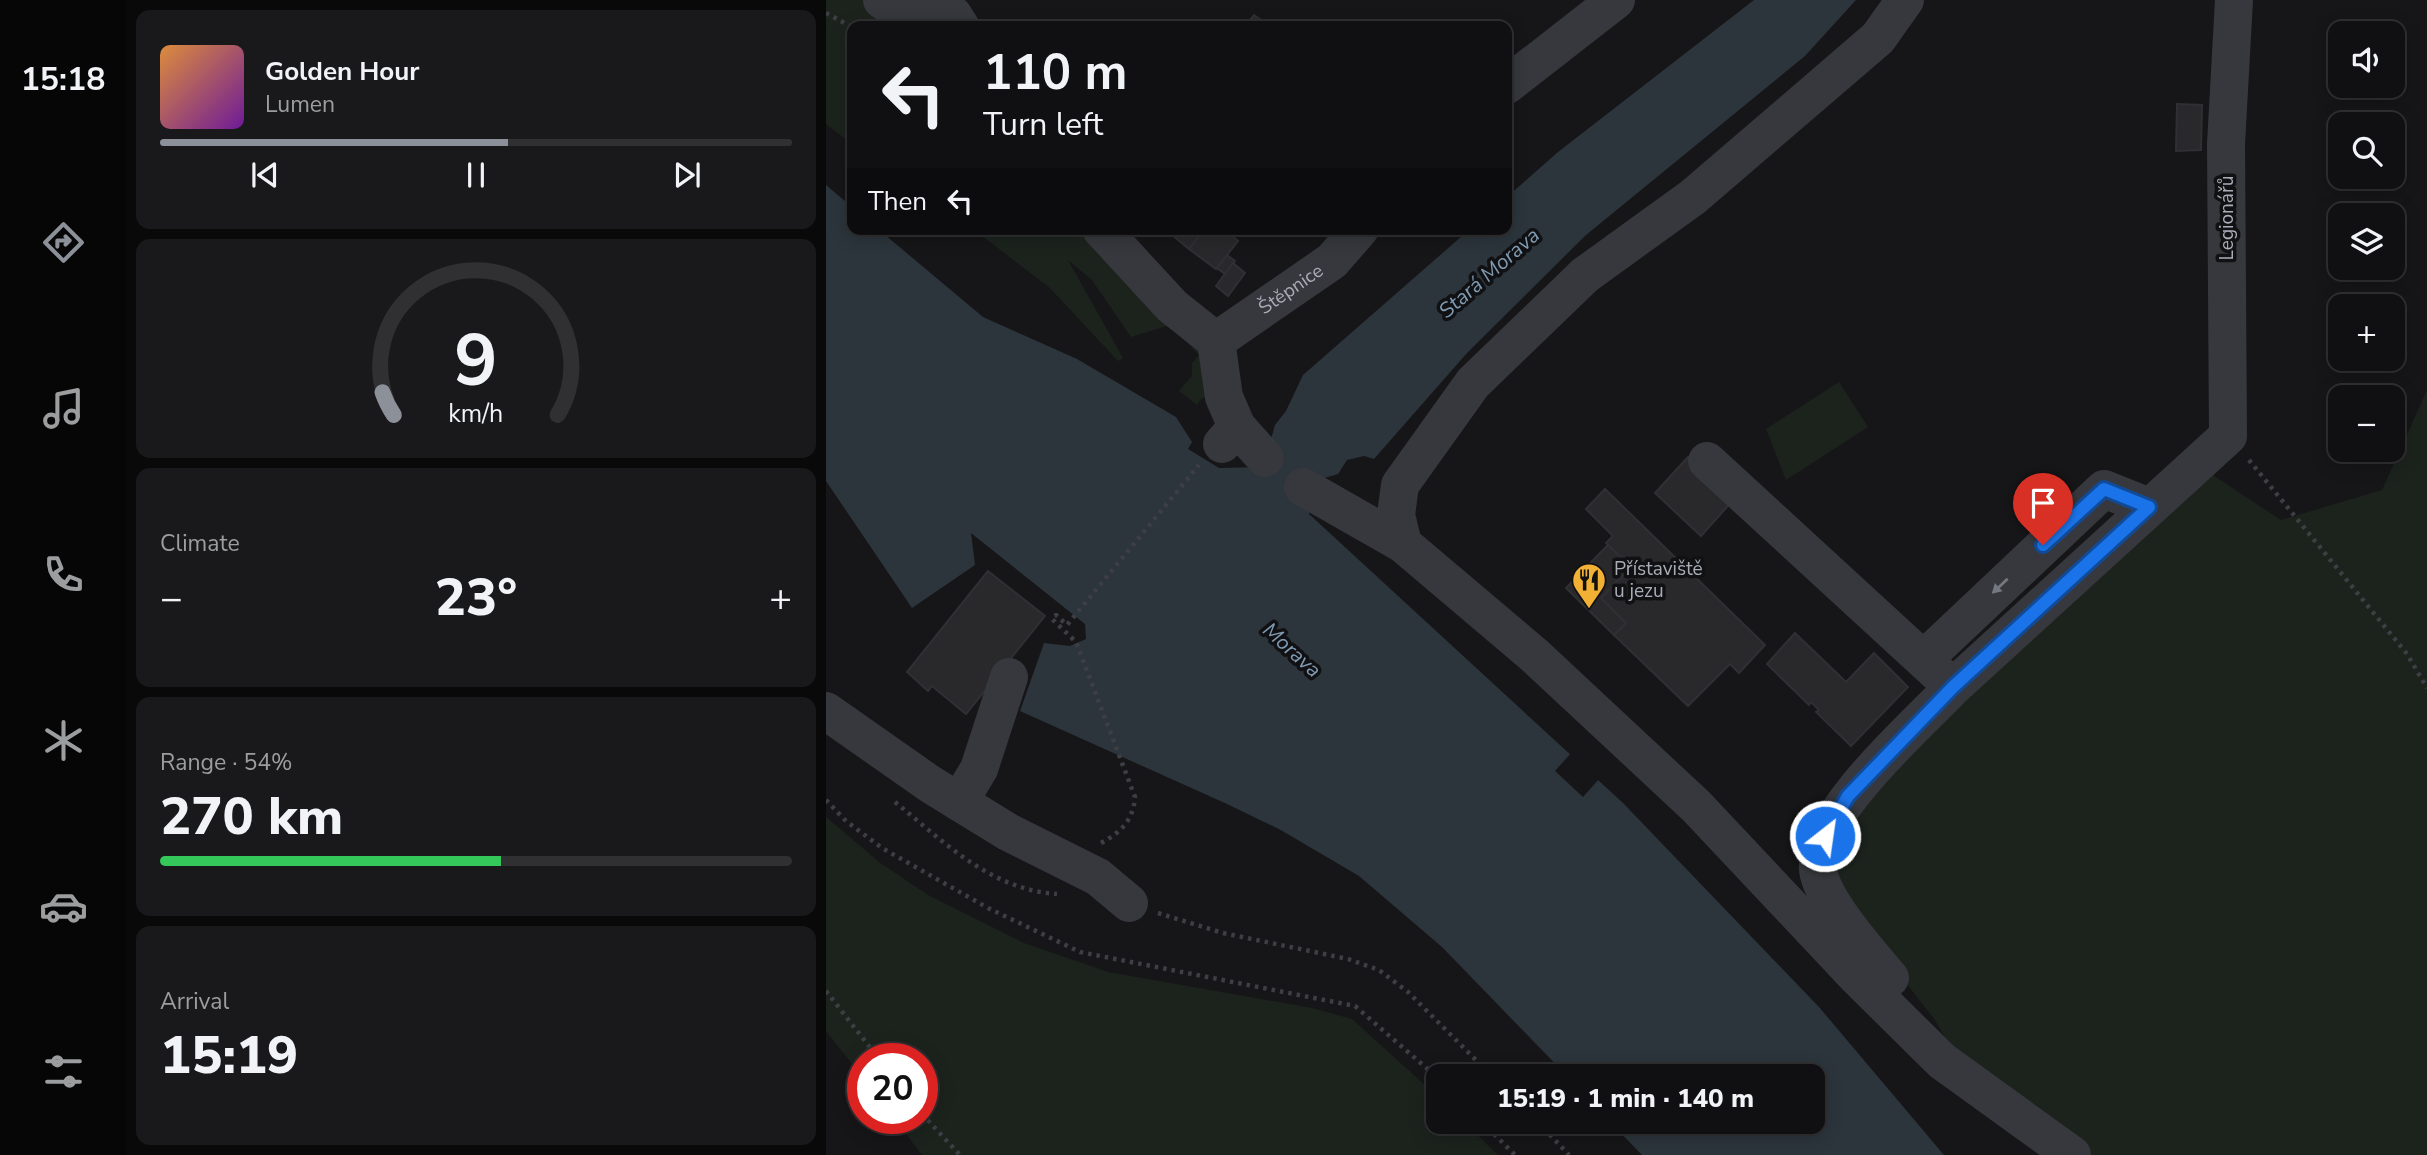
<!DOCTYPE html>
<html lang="en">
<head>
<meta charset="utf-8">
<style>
  body { margin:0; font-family:"Nunito Sans",sans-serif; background:#19191b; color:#f1f3f6; height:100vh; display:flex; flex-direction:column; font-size:26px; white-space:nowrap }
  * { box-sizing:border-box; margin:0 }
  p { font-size:23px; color:#9c9d9f }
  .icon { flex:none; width:38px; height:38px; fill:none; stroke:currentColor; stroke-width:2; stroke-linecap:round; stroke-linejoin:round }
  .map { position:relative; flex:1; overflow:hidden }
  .panel { display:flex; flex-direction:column; gap:10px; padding:10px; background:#09090a; width:700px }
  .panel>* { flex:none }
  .top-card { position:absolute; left:21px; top:21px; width:665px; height:214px; border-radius:14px; box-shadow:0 4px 18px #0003,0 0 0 2px #303032; background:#101012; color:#f1f3f6; overflow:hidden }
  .buttons { position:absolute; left:1502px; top:21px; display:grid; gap:14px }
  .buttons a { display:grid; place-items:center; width:77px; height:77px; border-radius:14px; background:#101012; box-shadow:0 4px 18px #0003,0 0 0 2px #303032; font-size:35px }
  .speed { position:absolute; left:21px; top:1043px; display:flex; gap:14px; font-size:35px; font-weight:700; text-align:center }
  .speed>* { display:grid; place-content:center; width:91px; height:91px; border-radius:50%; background:#101012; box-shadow:0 4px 18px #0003,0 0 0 2px #303032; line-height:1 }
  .speed .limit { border:10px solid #d22; background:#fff; color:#111 }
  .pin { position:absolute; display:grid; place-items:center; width:60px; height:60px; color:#fff; margin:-72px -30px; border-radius:50% 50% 50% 0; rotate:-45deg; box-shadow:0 0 7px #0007 }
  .pin .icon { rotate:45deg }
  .me { position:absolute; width:77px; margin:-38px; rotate:30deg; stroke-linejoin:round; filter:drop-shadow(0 0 5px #0008) }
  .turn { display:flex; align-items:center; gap:24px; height:147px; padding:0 21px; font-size:32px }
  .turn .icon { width:91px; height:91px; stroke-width:2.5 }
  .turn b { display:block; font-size:49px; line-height:60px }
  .then { display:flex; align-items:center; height:66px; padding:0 21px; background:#0003; gap:14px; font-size:26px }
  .big { font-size:52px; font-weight:800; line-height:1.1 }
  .panel .tile { flex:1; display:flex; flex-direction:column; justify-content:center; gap:10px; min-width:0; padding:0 24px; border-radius:14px; background:#19191b }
  .panel .dial { align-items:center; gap:0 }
  .dial svg { height:182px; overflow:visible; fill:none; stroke:#303032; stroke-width:7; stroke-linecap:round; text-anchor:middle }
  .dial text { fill:#f1f3f6; stroke:none }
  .song { display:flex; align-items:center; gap:21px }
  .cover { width:84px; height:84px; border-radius:10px; background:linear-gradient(135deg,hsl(30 70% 55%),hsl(280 70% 35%)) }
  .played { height:7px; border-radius:4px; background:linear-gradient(90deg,#8c9099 55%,#303032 55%) }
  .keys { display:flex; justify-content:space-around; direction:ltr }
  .heat { display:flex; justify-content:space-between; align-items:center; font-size:38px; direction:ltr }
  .charge { height:10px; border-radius:5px; background:linear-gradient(90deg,#34c759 54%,#303032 0) }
  .trip { position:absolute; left:600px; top:1064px; width:399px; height:70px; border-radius:14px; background:#101012; box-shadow:0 4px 18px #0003,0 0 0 2px #303032; font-weight:800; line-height:70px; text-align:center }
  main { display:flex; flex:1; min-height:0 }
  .tab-bar { display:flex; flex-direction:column; width:126px; justify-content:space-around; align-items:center; background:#060607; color:#9c9d9f }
  .tab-bar .icon { width:49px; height:49px }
  .tab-bar .selected { color:#8c9099 }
  .tab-bar b { font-size:32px; color:#f1f3f6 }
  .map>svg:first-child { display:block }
</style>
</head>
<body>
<main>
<nav class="tab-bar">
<b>15:18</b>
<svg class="icon selected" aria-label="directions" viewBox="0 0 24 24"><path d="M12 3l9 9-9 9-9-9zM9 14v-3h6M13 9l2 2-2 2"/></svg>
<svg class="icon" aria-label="music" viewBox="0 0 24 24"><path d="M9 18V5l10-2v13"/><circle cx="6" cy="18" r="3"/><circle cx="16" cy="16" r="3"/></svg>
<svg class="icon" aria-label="phone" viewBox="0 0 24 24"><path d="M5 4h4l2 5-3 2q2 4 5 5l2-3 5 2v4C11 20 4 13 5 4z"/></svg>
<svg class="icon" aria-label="climate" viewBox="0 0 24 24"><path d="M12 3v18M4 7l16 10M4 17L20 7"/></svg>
<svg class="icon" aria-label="car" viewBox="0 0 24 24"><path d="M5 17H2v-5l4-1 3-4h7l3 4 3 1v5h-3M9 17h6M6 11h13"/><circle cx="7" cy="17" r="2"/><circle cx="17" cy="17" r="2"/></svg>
<svg class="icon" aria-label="filters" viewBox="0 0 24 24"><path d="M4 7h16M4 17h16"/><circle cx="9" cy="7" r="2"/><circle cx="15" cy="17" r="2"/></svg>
</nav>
<section class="panel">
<div class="tile">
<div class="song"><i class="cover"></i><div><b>Golden Hour</b><p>Lumen</p></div></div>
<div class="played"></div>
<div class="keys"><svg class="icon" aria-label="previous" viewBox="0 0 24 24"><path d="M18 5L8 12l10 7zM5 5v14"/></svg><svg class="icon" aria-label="pause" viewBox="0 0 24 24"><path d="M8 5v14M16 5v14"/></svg><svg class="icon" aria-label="next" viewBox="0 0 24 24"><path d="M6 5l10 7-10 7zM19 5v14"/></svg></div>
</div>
<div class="tile dial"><svg viewBox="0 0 100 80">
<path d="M14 69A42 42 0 1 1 86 69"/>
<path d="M14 69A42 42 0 0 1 9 59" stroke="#8c9099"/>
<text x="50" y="56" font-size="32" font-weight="700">9</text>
<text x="50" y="72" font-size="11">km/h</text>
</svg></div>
<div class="tile"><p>Climate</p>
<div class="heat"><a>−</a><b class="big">23°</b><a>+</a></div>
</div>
<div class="tile"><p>Range · 54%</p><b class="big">270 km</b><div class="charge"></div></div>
<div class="tile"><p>Arrival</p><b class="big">15:19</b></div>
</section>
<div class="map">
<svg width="1601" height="1155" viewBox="0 0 1601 1155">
  <rect width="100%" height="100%" fill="#161618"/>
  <g fill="#1c231d">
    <path d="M0,0h121l35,26h-130v118l-26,-20z"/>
    <path d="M147,229h116l98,94 29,70 -15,6 -4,6 -18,-14 13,-15v-13l7,-8 -29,-30 -39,12 -39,-57 -24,-20 55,98 -5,3 -68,-73z"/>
    <path d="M1013,382l29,45 -82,53 -20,-51z"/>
    <path d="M1601,390v765h-337l-126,-83 -29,-52 -89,-114 -10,-30 4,-33 37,-54 82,-96 246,-223 76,50 101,-30z"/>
    <path d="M0,817l53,45 49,33 96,48 84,29 204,36 40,11 86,78v25h26l34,33h-576l-28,-37h28v-59h-59v19l-37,-47z"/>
  </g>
  <path fill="#2c353c" d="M928,0h102l-51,56 -219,179 -119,118 -93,106 -10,-3 -17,4 -9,14 -17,5 -12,25v10l314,289 196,204 125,148h-302l-32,-33h203v-46h-246l-125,-129 -83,-71 -80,-47 -52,-25 -207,-93 24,-68 26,3 16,-7 -1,-15 -114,-91 4,32 -63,43 -86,-127v-296l26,22v22h26l105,88 94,42 99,58 16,25 -4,7 31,19 44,-1 12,-42 11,-14 17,-36 167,-146h37v-32l51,-45z"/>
  <path fill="#161618" d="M746,752l28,26 -17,19 -28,-26z"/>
  <g fill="#29292c" stroke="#303034" stroke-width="2">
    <path d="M428,15l16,11h-25z"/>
    <path d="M1351,104l25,1 -1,45 -25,1z"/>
    <path d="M339,229h39l-15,20z"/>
    <path d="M378,229h19l15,12 -22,28 -27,-20z"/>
    <path d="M401,255l8,6 -10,13 -8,-6z"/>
    <path d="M407,263l12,10 -17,23 -12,-10z"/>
    <path d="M862,457l46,42 -33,37 -46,-43z"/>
    <path d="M779,489l160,156 -26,28 -9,-9 -42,42 -74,-71 12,-12 -25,-25 30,-31 -25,-24 7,-7 -27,-27z"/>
    <path d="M782,545l23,22 -30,31 25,25 -12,12 -48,-47z"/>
    <path d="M162,571l57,45 -79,98 -34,-28 -4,5 -21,-19z"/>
    <path d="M969,633l51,49 28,-29 34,34 -57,59 -35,-34 3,-2 -8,-8 -2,3 -42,-41z"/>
  </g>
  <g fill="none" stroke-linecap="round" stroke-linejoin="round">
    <g stroke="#3d3f44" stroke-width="4.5" stroke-dasharray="3.5 5" stroke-linecap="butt">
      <path d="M0,13l26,14"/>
      <path d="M1423,460l158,194 20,34"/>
      <path d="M0,800l20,21 36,27 106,60 92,44 275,54 83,72"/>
      <path d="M69,802c49,40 96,88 162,92"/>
      <path d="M275,843c20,-11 32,-22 34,-46l-59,-155 -24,-23 4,-4 11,10 132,-160"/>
      <path d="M332,913l65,20 125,26 31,11 29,22 84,84"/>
      <path d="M0,991l53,68"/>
      <path d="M96,1114l38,41"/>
      <path d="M656,1122l33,33"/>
      <path d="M712,1122l31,33"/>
    </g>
    <g stroke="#37383d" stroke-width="38">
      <path d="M56,0l37,26"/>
      <path d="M107,0l20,15 7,11"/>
      <path d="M681,85l109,-85"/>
      <path d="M275,229l71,77 44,35 8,56 13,30 -15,17"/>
      <path id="s1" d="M390,341l116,-80 28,-32"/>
      <path d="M411,427l28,31"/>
      <path d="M881,461l246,226 275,-251 -2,-292 8,-144"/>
      <path d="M477,487l100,57 131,111 162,151 160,170 86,85 130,94"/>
      <path d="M577,544l-7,-29 4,-30 73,-102 112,-108 108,-78 185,-159 27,-38"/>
      <path d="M1098,659l180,-170 45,18"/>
      <path d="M0,711l104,73 78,48 90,45 31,26"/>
      <path d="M133,802l20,-33 30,-92"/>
      <path d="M1064,978c-20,-24 -68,-77 -72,-108 -6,-54 99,-145 135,-183"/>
    </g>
  </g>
  <defs><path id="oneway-solid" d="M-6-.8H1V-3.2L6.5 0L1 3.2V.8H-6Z" transform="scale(1.75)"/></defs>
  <use fill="#757881" href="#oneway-solid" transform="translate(1174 586) rotate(137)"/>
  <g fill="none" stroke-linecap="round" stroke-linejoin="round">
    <g stroke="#114b97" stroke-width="18">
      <path id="route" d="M999,836l23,-40 105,-109 196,-180 -45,-18 -61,56"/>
    </g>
    <use href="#route" stroke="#1a73e8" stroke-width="12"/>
  </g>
  <defs>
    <g id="restaurant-pin" transform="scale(1.75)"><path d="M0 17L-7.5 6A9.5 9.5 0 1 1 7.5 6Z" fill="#f2b134" stroke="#111113"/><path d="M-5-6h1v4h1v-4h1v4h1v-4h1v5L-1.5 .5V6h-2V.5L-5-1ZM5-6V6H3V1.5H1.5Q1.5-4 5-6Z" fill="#111"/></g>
  </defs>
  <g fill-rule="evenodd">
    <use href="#restaurant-pin" x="763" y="580"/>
  </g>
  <g text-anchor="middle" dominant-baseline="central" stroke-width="7" stroke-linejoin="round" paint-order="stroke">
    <g font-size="19" fill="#a8adb8" stroke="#111113">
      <text transform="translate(1401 218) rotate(-90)">Legionářů</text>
      <text stroke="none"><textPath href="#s1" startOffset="91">Štěpnice</textPath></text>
    </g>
    <g font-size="19" fill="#a8adb8" stroke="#111113" text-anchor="start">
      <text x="788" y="569">Přístaviště<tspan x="788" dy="22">u jezu</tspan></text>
    </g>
    <g font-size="21" font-style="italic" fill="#7f9bb3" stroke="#111113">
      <text transform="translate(663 273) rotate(-41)">Stará Morava</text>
      <text transform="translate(466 650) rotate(42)">Morava</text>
    </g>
  </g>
</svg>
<div class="buttons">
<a><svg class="icon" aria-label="sound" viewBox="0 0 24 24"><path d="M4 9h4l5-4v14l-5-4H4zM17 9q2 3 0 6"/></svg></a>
<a><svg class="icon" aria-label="search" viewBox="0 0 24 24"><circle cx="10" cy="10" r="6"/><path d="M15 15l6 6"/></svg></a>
<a><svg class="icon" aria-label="layers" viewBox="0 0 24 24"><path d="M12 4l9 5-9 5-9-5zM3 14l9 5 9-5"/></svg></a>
<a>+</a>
<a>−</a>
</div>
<div class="speed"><div class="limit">20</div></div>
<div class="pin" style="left:1217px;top:545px;background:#d93025"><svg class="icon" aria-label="arrive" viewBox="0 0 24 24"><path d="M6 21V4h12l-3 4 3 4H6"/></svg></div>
<svg class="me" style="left:999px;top:836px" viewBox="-20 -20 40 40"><circle r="17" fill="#1a73e8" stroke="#fff" stroke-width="3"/><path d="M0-11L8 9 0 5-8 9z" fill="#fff"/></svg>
<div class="trip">15:19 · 1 min · 140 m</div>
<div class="top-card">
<div class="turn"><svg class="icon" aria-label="left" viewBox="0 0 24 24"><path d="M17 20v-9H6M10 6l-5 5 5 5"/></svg><div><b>110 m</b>Turn left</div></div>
<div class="then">Then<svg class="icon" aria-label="left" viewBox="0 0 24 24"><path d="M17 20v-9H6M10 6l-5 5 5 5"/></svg></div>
</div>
</div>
</main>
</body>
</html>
